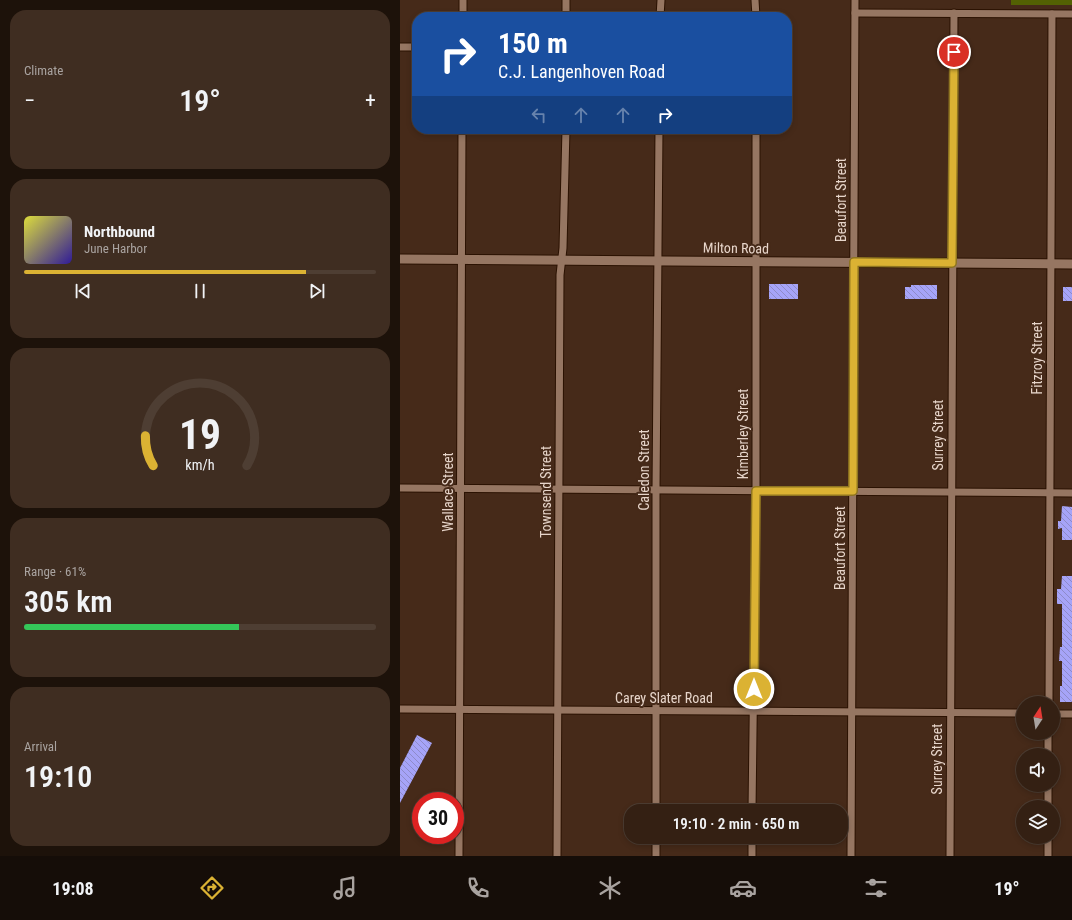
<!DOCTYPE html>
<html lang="en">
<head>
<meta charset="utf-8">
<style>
  body { margin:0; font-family:"Roboto Condensed",sans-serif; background:#3f2d21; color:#f1f3f6; height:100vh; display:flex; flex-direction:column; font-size:15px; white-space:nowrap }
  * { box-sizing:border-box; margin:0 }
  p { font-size:13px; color:#a9a3a0 }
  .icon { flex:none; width:22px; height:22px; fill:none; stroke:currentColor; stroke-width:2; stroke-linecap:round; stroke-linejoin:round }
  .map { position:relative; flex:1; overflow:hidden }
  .side { display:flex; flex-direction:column; gap:10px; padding:10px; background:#1d120a; width:400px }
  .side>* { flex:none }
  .hud { position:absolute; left:12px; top:12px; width:380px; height:122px; border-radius:16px; box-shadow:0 2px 6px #0003,0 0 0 1px #4e3e33; background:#1a4fa0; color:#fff; overflow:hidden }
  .needle { width:26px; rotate:12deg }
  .controls { position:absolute; left:616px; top:696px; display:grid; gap:8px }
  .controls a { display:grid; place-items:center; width:44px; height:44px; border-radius:50%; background:#342013; box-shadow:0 2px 6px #0003,0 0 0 1px #4e3e33; font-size:20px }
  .speed { position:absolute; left:12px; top:792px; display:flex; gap:8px; font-size:20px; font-weight:700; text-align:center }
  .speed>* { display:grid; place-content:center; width:52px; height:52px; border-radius:50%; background:#342013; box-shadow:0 2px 6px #0003,0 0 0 1px #4e3e33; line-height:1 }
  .speed .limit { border:6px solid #d22; background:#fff; color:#111 }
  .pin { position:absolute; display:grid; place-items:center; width:34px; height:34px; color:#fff; margin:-17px; border:2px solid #fff; border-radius:50%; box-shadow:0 1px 4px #0007 }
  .me { position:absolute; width:44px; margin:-22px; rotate:0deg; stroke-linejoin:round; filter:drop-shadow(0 0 3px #0008) }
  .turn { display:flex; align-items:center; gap:14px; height:84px; padding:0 20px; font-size:18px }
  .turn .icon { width:52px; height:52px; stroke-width:2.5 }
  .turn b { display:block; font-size:28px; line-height:34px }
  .lanes { display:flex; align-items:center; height:38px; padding:0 20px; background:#0003; justify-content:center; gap:20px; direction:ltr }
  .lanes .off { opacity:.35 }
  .big { font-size:30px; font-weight:600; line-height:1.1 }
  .side .card { flex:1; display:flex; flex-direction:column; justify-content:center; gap:6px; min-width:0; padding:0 14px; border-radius:16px; background:#3f2d21 }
  .side .dial { align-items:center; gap:0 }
  .dial svg { height:104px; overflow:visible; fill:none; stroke:#4e3e33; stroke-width:7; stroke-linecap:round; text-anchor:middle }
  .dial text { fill:#f1f3f6; stroke:none }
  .song { display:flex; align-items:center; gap:12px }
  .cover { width:48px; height:48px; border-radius:6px; background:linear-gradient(135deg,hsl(60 70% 55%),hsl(250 70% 35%)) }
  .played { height:4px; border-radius:2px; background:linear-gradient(90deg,#dbb233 80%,#4e3e33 80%) }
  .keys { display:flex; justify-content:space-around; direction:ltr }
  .heat { display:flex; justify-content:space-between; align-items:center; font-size:22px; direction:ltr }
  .charge { height:6px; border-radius:3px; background:linear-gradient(90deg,#34c759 61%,#4e3e33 0) }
  .trip { position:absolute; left:224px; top:804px; width:224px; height:40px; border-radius:16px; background:#342013; box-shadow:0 2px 6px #0003,0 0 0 1px #4e3e33; font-weight:600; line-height:40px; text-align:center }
  .tabs { display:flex; height:64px; justify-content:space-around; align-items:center; background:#150d08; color:#a9a3a0 }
  .tabs .icon { width:28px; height:28px }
  .tabs .active { color:#dbb233 }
  .tabs b { font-size:18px; color:#f1f3f6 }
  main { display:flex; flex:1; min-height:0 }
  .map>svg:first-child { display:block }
</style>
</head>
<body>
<main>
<section class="side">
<div class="card"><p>Climate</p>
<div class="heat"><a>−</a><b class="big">19°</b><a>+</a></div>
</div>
<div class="card">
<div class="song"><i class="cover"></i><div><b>Northbound</b><p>June Harbor</p></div></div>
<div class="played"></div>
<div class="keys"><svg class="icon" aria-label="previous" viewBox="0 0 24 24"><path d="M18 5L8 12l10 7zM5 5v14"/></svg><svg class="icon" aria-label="pause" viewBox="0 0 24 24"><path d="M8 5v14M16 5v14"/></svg><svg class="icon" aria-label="next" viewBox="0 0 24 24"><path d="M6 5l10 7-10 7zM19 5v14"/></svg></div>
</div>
<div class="card dial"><svg viewBox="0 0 100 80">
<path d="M14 69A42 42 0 1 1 86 69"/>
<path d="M14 69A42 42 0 0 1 8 46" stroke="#dbb233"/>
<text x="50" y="56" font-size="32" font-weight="700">19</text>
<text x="50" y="72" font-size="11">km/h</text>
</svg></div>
<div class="card"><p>Range · 61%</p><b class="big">305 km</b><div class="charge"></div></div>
<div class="card"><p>Arrival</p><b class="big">19:10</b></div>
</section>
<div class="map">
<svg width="672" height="856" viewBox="0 0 672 856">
  <defs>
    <pattern id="building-back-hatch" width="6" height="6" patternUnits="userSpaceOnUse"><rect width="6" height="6" fill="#a6a4f8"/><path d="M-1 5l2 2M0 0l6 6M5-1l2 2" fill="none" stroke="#8e8bc9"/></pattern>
  </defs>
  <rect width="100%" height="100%" fill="#462a19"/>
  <rect fill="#536103" x="611" y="0" width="61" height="5"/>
  <g fill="url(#building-back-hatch)">
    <rect x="369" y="284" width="29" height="15"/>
    <path d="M511,285h26v14h-32v-12h6z"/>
    <rect x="663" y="287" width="9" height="14"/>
    <path d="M662,506l10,1v33h-10v-12l-4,1v-8h3z"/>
    <path d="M662,576h10v126h-12v-16h2v-25h-3l1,-14h2v-43h-5v-15h4z"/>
    <path d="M17,735l15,8 -32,60v-35z"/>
  </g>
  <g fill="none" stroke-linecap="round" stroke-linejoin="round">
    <g stroke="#2b1202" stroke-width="9">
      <g id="minor">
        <path d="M355,0l1,17"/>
        <path d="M455,13l217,1"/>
        <path d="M63,17v-17"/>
        <path d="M166,17v-17"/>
        <path d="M260,17l1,-17"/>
        <path d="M0,47h17"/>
        <path d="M0,488l672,5"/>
        <path d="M649,703l3,-689"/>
        <path d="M0,709l623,4"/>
        <path d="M653,714h19"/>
        <path d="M648,755v-22"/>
        <path d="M648,807v-22"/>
        <path d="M256,811v-321l3,-361"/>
        <path d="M352,811l4,-320v-362"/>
        <path d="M352,837v19"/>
        <path d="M59,856l3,-727"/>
        <path d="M157,856l3,-581 3,-27 3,-119"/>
        <path d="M256,856v-19"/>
        <path d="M451,856l4,-856"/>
        <path d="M550,856l4,-843"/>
        <path d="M648,856v-19"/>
      </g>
    </g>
    <g stroke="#2b1202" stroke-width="11">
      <path id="tertiary" d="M0,259l672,5"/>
    </g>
    <use href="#minor" stroke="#967662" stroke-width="7"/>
    <use href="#tertiary" stroke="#967662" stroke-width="9"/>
  </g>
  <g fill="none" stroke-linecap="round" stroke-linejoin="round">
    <g stroke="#8e7421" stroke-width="10">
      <path id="route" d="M354,689l2,-198h97l1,-229 98,1 2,-211"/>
    </g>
    <use href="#route" stroke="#dbb233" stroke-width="7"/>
  </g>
  <g text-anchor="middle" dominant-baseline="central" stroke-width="4" stroke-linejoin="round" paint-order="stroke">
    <g font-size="14" fill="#e7d5ca" stroke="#462a19">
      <text transform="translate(441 200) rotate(-90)">Beaufort Street</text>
      <text transform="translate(336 248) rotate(1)">Milton Road</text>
      <text transform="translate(637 358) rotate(-90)">Fitzroy Street</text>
      <text transform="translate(343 434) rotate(-90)">Kimberley Street</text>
      <text transform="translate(538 435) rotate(-90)">Surrey Street</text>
      <text transform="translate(244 470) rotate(-90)">Caledon Street</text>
      <text transform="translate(48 492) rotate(-90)">Wallace Street</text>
      <text transform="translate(146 492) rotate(-90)">Townsend Street</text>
      <text transform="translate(440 548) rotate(-90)">Beaufort Street</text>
      <text x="264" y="698">Carey Slater Road</text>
      <text transform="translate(537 759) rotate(-90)">Surrey Street</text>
    </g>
  </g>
</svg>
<div class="controls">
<a><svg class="needle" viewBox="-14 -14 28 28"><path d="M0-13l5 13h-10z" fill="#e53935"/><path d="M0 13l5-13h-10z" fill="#a9a3a0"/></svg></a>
<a><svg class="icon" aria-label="sound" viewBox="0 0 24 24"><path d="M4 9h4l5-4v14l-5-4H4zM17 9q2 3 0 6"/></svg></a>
<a><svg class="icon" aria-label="layers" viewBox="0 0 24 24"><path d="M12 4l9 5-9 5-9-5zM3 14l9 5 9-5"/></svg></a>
</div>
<div class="speed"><div class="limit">30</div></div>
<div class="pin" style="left:554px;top:52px;background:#d93025"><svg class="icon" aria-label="arrive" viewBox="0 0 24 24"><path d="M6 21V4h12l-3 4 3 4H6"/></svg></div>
<svg class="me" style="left:354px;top:689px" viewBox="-20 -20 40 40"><circle r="17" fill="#dbb233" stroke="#fff" stroke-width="3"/><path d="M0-11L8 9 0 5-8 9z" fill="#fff"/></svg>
<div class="trip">19:10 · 2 min · 650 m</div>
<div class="hud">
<div class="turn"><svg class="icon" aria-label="right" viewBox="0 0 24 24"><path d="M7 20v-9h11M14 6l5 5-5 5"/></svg><div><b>150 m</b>C.J. Langenhoven Road</div></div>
<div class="lanes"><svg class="icon off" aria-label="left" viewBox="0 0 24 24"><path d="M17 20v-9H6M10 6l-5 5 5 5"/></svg><svg class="icon off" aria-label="ahead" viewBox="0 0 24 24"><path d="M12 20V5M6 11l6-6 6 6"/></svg><svg class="icon off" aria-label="ahead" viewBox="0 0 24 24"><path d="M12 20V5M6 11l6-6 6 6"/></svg><svg class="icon" aria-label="right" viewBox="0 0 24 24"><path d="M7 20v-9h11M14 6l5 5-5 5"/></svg></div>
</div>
</div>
</main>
<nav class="tabs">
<b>19:08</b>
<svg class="icon active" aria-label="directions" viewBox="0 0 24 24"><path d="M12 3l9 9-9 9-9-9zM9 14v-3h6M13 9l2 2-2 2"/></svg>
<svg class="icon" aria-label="music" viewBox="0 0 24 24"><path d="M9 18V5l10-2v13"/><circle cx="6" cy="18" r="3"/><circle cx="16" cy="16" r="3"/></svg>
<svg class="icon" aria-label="phone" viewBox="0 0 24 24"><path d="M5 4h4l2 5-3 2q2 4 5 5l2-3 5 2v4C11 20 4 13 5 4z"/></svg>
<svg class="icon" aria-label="climate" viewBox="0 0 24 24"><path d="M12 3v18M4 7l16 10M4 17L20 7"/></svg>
<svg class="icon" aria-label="car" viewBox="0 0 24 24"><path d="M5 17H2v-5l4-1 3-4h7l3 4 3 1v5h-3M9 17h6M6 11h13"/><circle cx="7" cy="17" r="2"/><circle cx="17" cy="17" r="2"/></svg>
<svg class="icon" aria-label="filters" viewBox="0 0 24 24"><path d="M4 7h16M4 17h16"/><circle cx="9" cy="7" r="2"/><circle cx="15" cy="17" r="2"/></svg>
<b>19°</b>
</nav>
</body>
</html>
